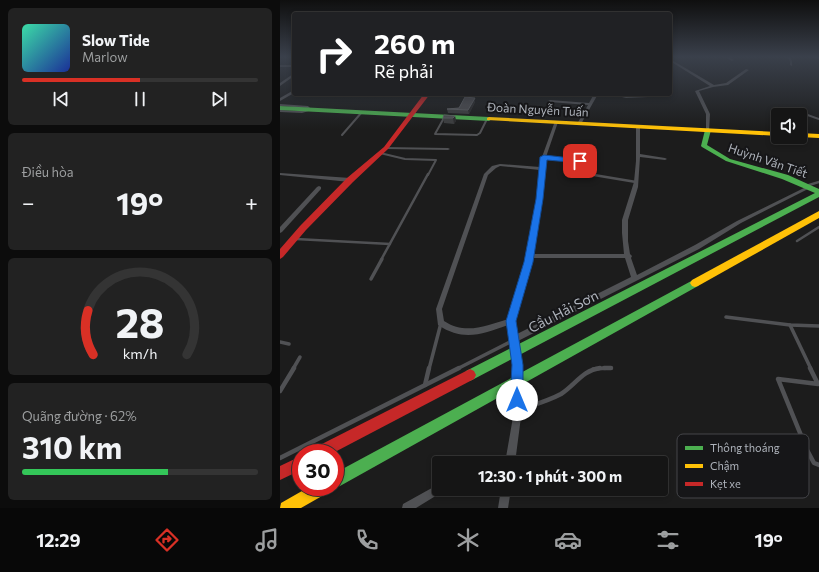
<!DOCTYPE html>
<html lang="vi">
<head>
<meta charset="utf-8">
<style>
  body { margin:0; font-family:Commissioner,sans-serif; background:#222; color:#f1f3f6; height:100vh; display:flex; flex-direction:column; font-size:15px; white-space:nowrap }
  * { box-sizing:border-box; margin:0 }
  p { font-size:13px; color:#9d9fa0 }
  .icon { flex:none; width:22px; height:22px; fill:none; stroke:currentColor; stroke-width:2; stroke-linecap:round; stroke-linejoin:round }
  .map { position:relative; flex:1; overflow:hidden }
  .panel { display:flex; flex-direction:column; gap:8px; padding:8px; background:#0c0c0c; width:280px }
  .panel>* { flex:none }
  .top-card { position:absolute; left:12px; top:12px; width:380px; height:84px; border-radius:4px; box-shadow:0 2px 6px #0003,0 0 0 1px #343434; background:#202124; color:#fff; overflow:hidden }
  .fabs { position:absolute; left:491px; top:108px; display:grid; gap:8px }
  .fabs a { display:grid; place-items:center; width:36px; height:36px; border-radius:4px; background:#151515; box-shadow:0 2px 6px #0003,0 0 0 1px #343434; font-size:20px }
  .speed { position:absolute; left:12px; top:444px; display:flex; gap:8px; font-size:20px; font-weight:700; text-align:center }
  .speed>* { display:grid; place-content:center; width:52px; height:52px; border-radius:50%; background:#151515; box-shadow:0 2px 6px #0003,0 0 0 1px #343434; line-height:1 }
  .speed .limit { border:6px solid #d22; background:#fff; color:#111 }
  .pin { position:absolute; display:grid; place-items:center; width:34px; height:34px; color:#fff; margin:-17px; border-radius:8px; box-shadow:0 2px 6px #0006 }
  .me { position:absolute; width:44px; margin:-22px; rotate:0deg; stroke-linejoin:round; filter:drop-shadow(0 0 3px #0008) }
  .turn { display:flex; align-items:center; gap:14px; height:84px; padding:0 16px; font-size:18px }
  .turn .icon { width:52px; height:52px; stroke-width:2.5 }
  .turn b { display:block; font-size:28px; line-height:34px }
  .big { font-size:30px; font-weight:700; line-height:1.1 }
  .panel .tile { flex:1; display:flex; flex-direction:column; justify-content:center; gap:6px; min-width:0; padding:0 14px; border-radius:6px; background:#222 }
  .panel .dial { align-items:center; gap:0 }
  .dial svg { height:104px; overflow:visible; fill:none; stroke:#343434; stroke-width:7; stroke-linecap:round; text-anchor:middle }
  .dial text { fill:#f1f3f6; stroke:none }
  .song { display:flex; align-items:center; gap:12px }
  .cover { width:48px; height:48px; border-radius:6px; background:linear-gradient(135deg,hsl(160 70% 55%),hsl(230 70% 35%)) }
  .played { height:4px; border-radius:2px; background:linear-gradient(90deg,#d93025 50%,#343434 50%) }
  .keys { display:flex; justify-content:space-around; direction:ltr }
  .heat { display:flex; justify-content:space-between; align-items:center; font-size:22px; direction:ltr }
  .charge { height:6px; border-radius:3px; background:linear-gradient(90deg,#34c759 62%,#343434 0) }
  .trip { position:absolute; left:152px; top:456px; width:236px; height:40px; border-radius:4px; background:#151515; box-shadow:0 2px 6px #0003,0 0 0 1px #343434; font-weight:700; line-height:40px; text-align:center }
  .tabs { display:flex; height:64px; justify-content:space-around; align-items:center; background:#080808; color:#9d9fa0 }
  .tabs .icon { width:28px; height:28px }
  .tabs .selected { color:#d93025 }
  .tabs b { font-size:18px; color:#f1f3f6 }
  main { display:flex; flex:1; min-height:0 }
  .map>svg:first-child { display:block }
</style>
</head>
<body>
<main>
<section class="panel">
<div class="tile">
<div class="song"><i class="cover"></i><div><b>Slow Tide</b><p>Marlow</p></div></div>
<div class="played"></div>
<div class="keys"><svg class="icon" aria-label="previous" viewBox="0 0 24 24"><path d="M18 5L8 12l10 7zM5 5v14"/></svg><svg class="icon" aria-label="pause" viewBox="0 0 24 24"><path d="M8 5v14M16 5v14"/></svg><svg class="icon" aria-label="next" viewBox="0 0 24 24"><path d="M6 5l10 7-10 7zM19 5v14"/></svg></div>
</div>
<div class="tile"><p>Điều hòa</p>
<div class="heat"><a>−</a><b class="big">19°</b><a>+</a></div>
</div>
<div class="tile dial"><svg viewBox="0 0 100 80">
<path d="M14 69A42 42 0 1 1 86 69"/>
<path d="M14 69A42 42 0 0 1 10 35" stroke="#d93025"/>
<text x="50" y="56" font-size="32" font-weight="700">28</text>
<text x="50" y="72" font-size="11">km/h</text>
</svg></div>
<div class="tile"><p>Quãng đường · 62%</p><b class="big">310 km</b><div class="charge"></div></div>
</section>
<div class="map">
<svg width="539" height="508" viewBox="0 0 539 508">
  <rect width="100%" height="100%" fill="#1c1c1c"/>
  <g fill="none" stroke-linecap="round" stroke-linejoin="round">
    <g stroke="#505154" stroke-width="2">
      <path d="M522,113l17,6"/>
      <path d="M165,116l-10,18 42,1 3,-2 7,-14"/>
      <path d="M495,133l2,-10"/>
      <path d="M62,135l20,-23"/>
      <path d="M100,153l25,6 31,1 -8,15"/>
      <path d="M264,157l36,4 2,3 -3,7 15,4"/>
    </g>
    <g stroke="#505154" stroke-width="2.5">
      <path d="M308,174l48,8"/>
      <path d="M529,185l10,-3"/>
      <path d="M16,239l94,5"/>
      <path d="M517,241l22,-14"/>
      <path d="M101,260l47,-86"/>
    </g>
    <g stroke="#505154" stroke-width="3.5">
      <path d="M91,279l11,-20"/>
      <path d="M446,317l64,8 29,1"/>
      <path d="M510,325l21,44"/>
      <path d="M0,342l9,2"/>
      <path d="M13,369l7,-12"/>
      <path d="M149,369l12,-46"/>
      <path d="M177,369l55,-28"/>
      <path d="M313,369l18,-1"/>
    </g>
    <g stroke="#505154" stroke-width="4.5">
      <path d="M324,368h7"/>
      <path d="M530,368l8,16 -40,-5 29,71 7,13 5,2"/>
      <path d="M145,385l4,-17"/>
      <path d="M0,391l14,-23"/>
      <path d="M239,410c14,-5 29,-9 42,-16 14,-9 22,-24 39,-26"/>
      <path d="M0,458l179,-90"/>
    </g>
    <g fill="#505154" fill-rule="evenodd">
      <path d="M445,57h4l5,3 -2,1z"/>
      <path d="M507,57h3l2,4v5l-2,-1v-4z"/>
      <path d="M533,57h6v2z"/>
      <path d="M390,59l44,26 12,-2 20,-14 3,1 -21,15 -15,2 -14,4 11,23 -1,17 -3,-1v-16l-11,-23 15,-5 -40,-25z"/>
      <rect x="0" y="65" width="14" height="2"/>
      <path d="M13,74h1v2l-14,10v-3z"/>
      <path d="M14,90v3l-14,8v-3z"/>
      <path d="M314,94h4l-17,30 -2,1 -2,-1 11,-19 -38,-3 -2,-1 2,-1 39,3z"/>
      <path d="M330,94h7l9,2 22,-1 2,1 -2,1 -22,1z"/>
      <path d="M0,104l28,2 4,4 -10,3 -22,-1v-2l22,1 6,-2 -1,-1 -27,-2z"/>
      <path d="M275,121l3,1 -12,35 -2,12 -1,30 -10,55h91l-2,-21v-13l12,-38 2,-21v-35l2,-1 2,1v28l25,4 2,1 -2,1 -25,-3 -2,30 -10,33v21l2,13 2,2 -1,2 6,17 58,-30 42,-24 71,-35h4v1l-71,36 -42,26 -181,92 4,24 -1,52 -6,46h-10l8,-46 1,-52 -3,-22 -2,-3 1,-2 -2,-13c-26,9 -44,17 -70,0l-2,-16 48,-135 8,-8 8,-2 40,3 2,-10zM220,166l40,4 -3,29 -11,63 -18,57c-22,7 -43,16 -64,2l-2,-12 46,-134 8,-7zM253,258h92l6,19 -114,57 -2,-13z"/>
      <path d="M104,147l64,1 2,1 -2,1 -62,-1h-2z"/>
      <path d="M0,173l70,5 2,2 -2,2 -70,-7z"/>
      <path d="M39,186l2,1v2l-39,43 -2,1v-6l37,-40z"/>
      <path d="M159,484v5h5l-2,3 -26,16h-14l1,-4z"/>
      <path d="M221,489h10l-3,19h-10z"/>
    </g>
    <g fill="#4caf50" fill-rule="evenodd">
      <path d="M0,106l209,11 3,2 -3,2 -209,-11z"/>
      <path d="M428,128l3,2 -4,15 23,14 58,16 31,14v8l-345,182 -4,2 -4,-2 -2,-4 2,-4 349,-178 -33,-14 -56,-18 -24,-14 -1,-1 4,-16z"/>
      <path d="M415,279l3,1 2,3 -2,3 -358,200 -5,2 -3,-1h3v-14z"/>
    </g>
    <g fill="#ffc107" fill-rule="evenodd">
      <path d="M209,117l289,15v4l-291,-16v-2z"/>
      <path d="M520,133l19,1v4l-19,-1z"/>
      <path d="M539,211v7l-121,68 -3,1 -3,-1 -2,-3 2,-3z"/>
      <path d="M29,487h22l-2,5 -28,16h-21l1,-5z"/>
    </g>
    <g fill="#c62828" fill-rule="evenodd">
      <path d="M144,94h6l-42,55 -35,33 -47,48 -23,27 -3,2v-10l20,-23 47,-48 37,-31z"/>
      <path d="M190,369l4,2 2,4 -2,4 -141,74h-21l2,-5z"/>
      <path d="M21,456v14l-21,10v-14z"/>
    </g>
  </g>
  <g fill="#3d3e3f">
    <path d="M195,98v4l-6,12 -21,-1 -1,-4 12,-1z"/>
    <path d="M175,116l1,5 -2,3 -10,-1 -1,-5z"/>
  </g>
  <g fill="#2b2b2c">
    <path d="M195,98v4l-6,12 -1,-4z"/>
    <path d="M175,116l1,5 -2,3 -1,-6z"/>
  </g>
  <g fill="#4a4a4d" stroke="#595b5e">
    <path d="M185,97l10,1 -7,12 -21,-1 12,-1z"/>
    <path d="M164,115l11,1 -2,2h-10z"/>
  </g>
  <linearGradient id="sky" x2="0" y2="1"><stop stop-color="#0f0f0f"/><stop offset="0.44" stop-color="#3a404b"/><stop offset="1" stop-color="#3a404b" stop-opacity="0"/></linearGradient>
  <rect width="539" height="129" fill="url(#sky)"/>
  <path fill="#1a73e8" stroke="#114b97" d="M264,155l36,4 3,2 -3,2 -33,-3 -4,39 -10,63 -17,59 7,44v35l-2,5 -4,2 -5,-2 -2,-5 2,-35 -6,-44 18,-59 12,-63 4,-42z"/>
  <g text-anchor="middle" dominant-baseline="central" stroke-width="4" stroke-linejoin="round" paint-order="stroke">
    <g font-size="12" fill="#aeb3bb" stroke="#161618">
      <text transform="translate(258 109) rotate(3)">Đoàn Nguyễn Tuấn</text>
      <text transform="translate(488 160) rotate(19)">Huỳnh Văn Tiết</text>
    </g>
    <g font-size="14" fill="#aeb3bb" stroke="#161618">
      <text transform="translate(283 311) rotate(-27)">Cầu Hải Sơn</text>
    </g>
  </g>
  <rect x="397" y="434" width="132" height="64" rx="6" fill="#161618" stroke="#444549" stroke-width="1"/>
  <rect x="405" y="446" width="18" height="4" fill="#4caf50"/>
  <rect x="405" y="464" width="18" height="4" fill="#ffc107"/>
  <rect x="405" y="482" width="18" height="4" fill="#c62828"/>
  <g font-size="11" fill="#aeb3bb">
    <text x="430" y="452">Thông thoáng</text>
    <text x="430" y="470">Chậm</text>
    <text x="430" y="488">Kẹt xe</text>
  </g>
</svg>
<div class="fabs">
<a><svg class="icon" aria-label="sound" viewBox="0 0 24 24"><path d="M4 9h4l5-4v14l-5-4H4zM17 9q2 3 0 6"/></svg></a>
</div>
<div class="speed"><div class="limit">30</div></div>
<div class="pin" style="left:300px;top:161px;background:#d93025"><svg class="icon" aria-label="arrive" viewBox="0 0 24 24"><path d="M6 21V4h12l-3 4 3 4H6"/></svg></div>
<svg class="me" style="left:237px;top:400px" viewBox="-20 -20 40 40"><circle r="19" fill="#fff"/><path d="M0-13L10 11 0 6-10 11z" fill="#1a73e8"/></svg>
<div class="trip">12:30 · 1 phút · 300 m</div>
<div class="top-card">
<div class="turn"><svg class="icon" aria-label="right" viewBox="0 0 24 24"><path d="M7 20v-9h11M14 6l5 5-5 5"/></svg><div><b>260 m</b>Rẽ phải</div></div>
</div>
</div>
</main>
<nav class="tabs">
<b>12:29</b>
<svg class="icon selected" aria-label="directions" viewBox="0 0 24 24"><path d="M12 3l9 9-9 9-9-9zM9 14v-3h6M13 9l2 2-2 2"/></svg>
<svg class="icon" aria-label="music" viewBox="0 0 24 24"><path d="M9 18V5l10-2v13"/><circle cx="6" cy="18" r="3"/><circle cx="16" cy="16" r="3"/></svg>
<svg class="icon" aria-label="phone" viewBox="0 0 24 24"><path d="M5 4h4l2 5-3 2q2 4 5 5l2-3 5 2v4C11 20 4 13 5 4z"/></svg>
<svg class="icon" aria-label="climate" viewBox="0 0 24 24"><path d="M12 3v18M4 7l16 10M4 17L20 7"/></svg>
<svg class="icon" aria-label="car" viewBox="0 0 24 24"><path d="M5 17H2v-5l4-1 3-4h7l3 4 3 1v5h-3M9 17h6M6 11h13"/><circle cx="7" cy="17" r="2"/><circle cx="17" cy="17" r="2"/></svg>
<svg class="icon" aria-label="filters" viewBox="0 0 24 24"><path d="M4 7h16M4 17h16"/><circle cx="9" cy="7" r="2"/><circle cx="15" cy="17" r="2"/></svg>
<b>19°</b>
</nav>
</body>
</html>
